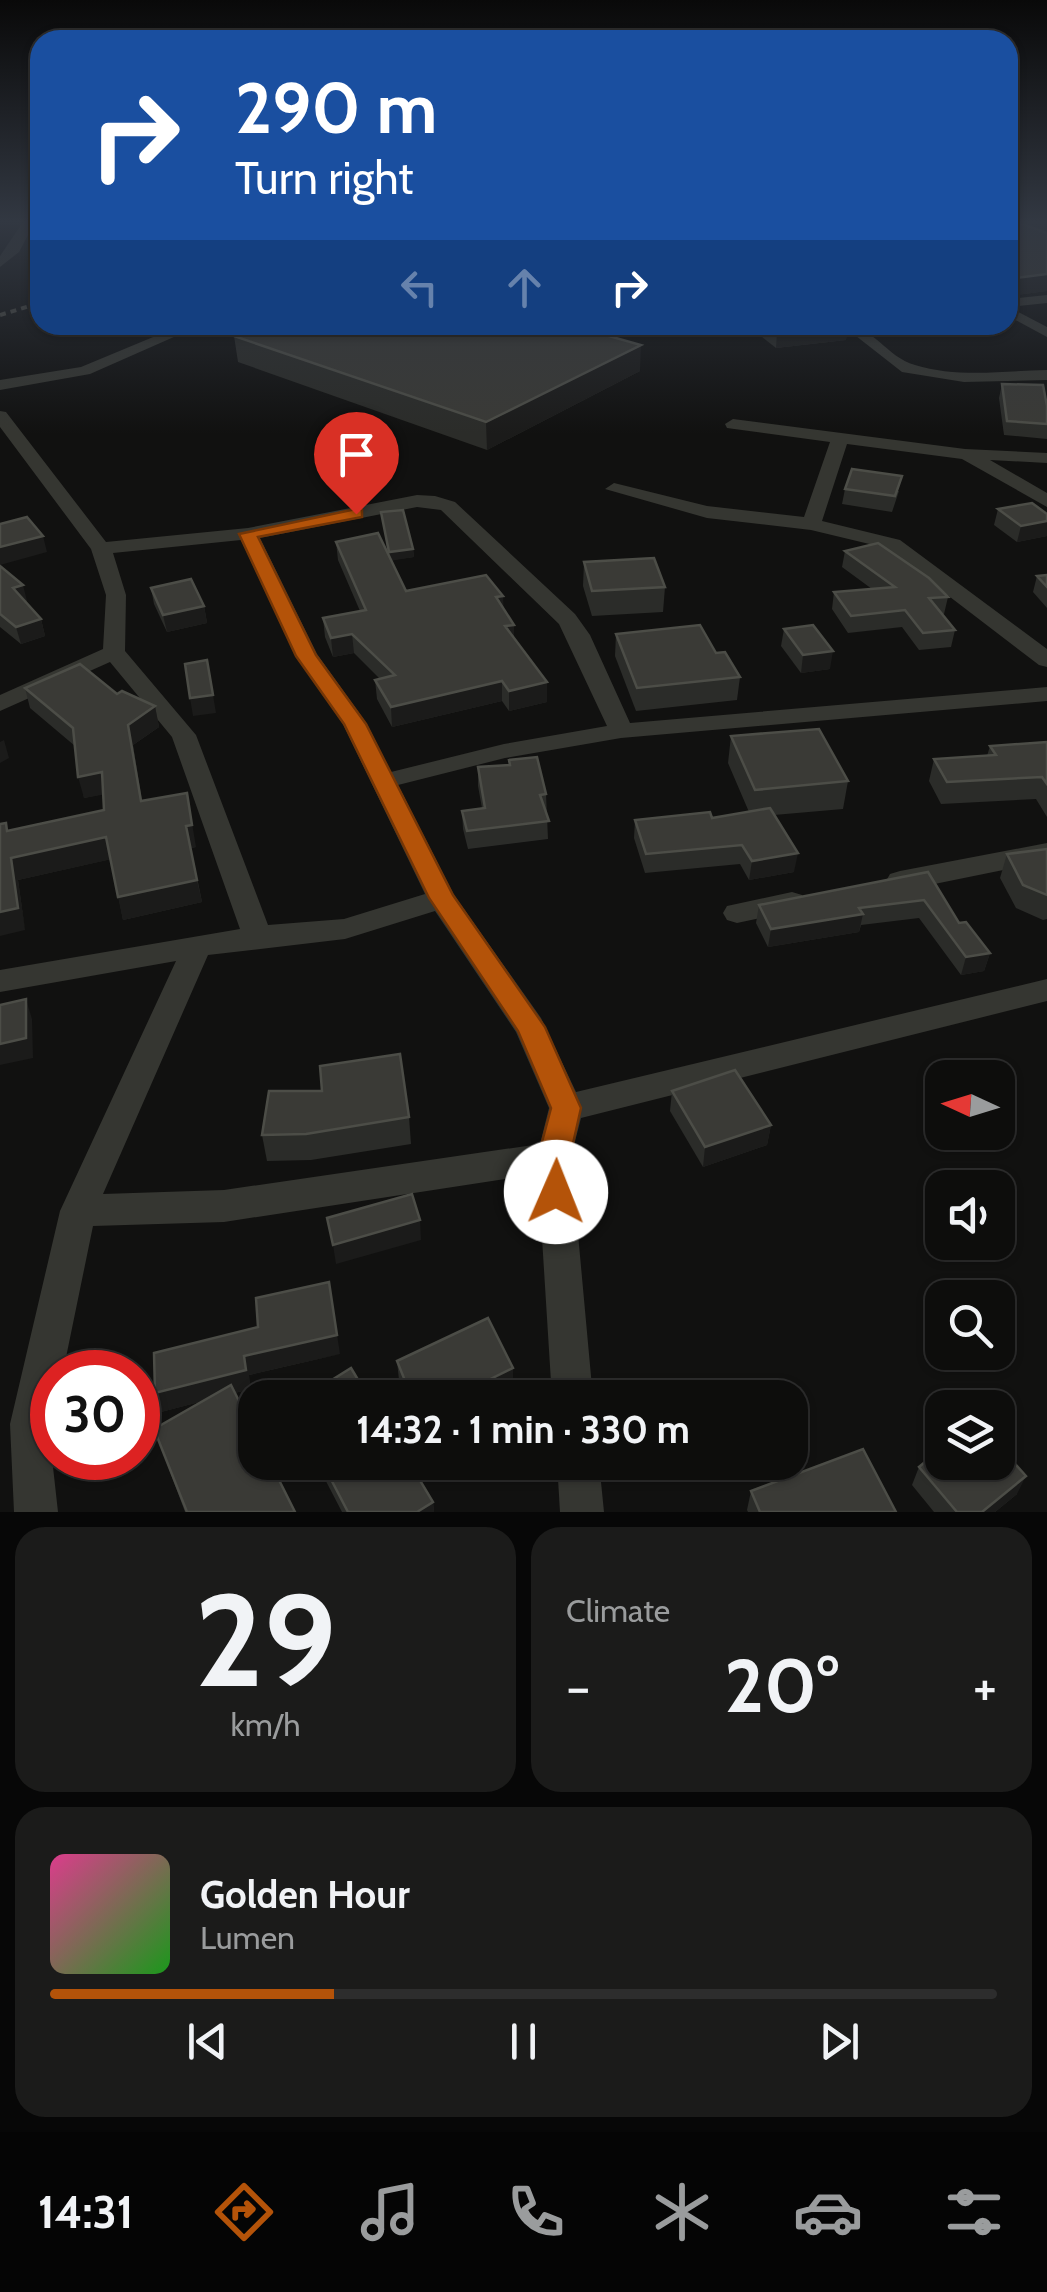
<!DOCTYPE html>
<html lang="en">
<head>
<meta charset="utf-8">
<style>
  body { margin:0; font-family:Cabin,sans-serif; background:#1b1b1a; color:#f1f3f6; height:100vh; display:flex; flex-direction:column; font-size:38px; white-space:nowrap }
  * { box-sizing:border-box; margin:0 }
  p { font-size:32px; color:#9a9c9d }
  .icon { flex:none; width:55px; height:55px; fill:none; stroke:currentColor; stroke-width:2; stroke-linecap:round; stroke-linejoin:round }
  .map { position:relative; height:1512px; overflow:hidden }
  .drawer { display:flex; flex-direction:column; gap:15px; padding:15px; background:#070707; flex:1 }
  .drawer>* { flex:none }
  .hud { position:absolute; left:30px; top:30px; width:988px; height:305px; border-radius:30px; box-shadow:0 2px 8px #0004,0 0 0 2px #2d2d2d; background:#1a4fa0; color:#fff; overflow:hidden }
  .needle { width:65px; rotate:274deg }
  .fabs { position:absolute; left:925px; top:1060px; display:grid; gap:20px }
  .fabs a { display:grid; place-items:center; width:90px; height:90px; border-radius:20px; background:#0d0d0c; box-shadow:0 2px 8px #0004,0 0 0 2px #2d2d2d; font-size:50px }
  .speed { position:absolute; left:30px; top:1350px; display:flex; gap:20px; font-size:50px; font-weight:700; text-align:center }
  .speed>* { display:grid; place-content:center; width:130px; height:130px; border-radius:50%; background:#0d0d0c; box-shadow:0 2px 8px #0004,0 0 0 2px #2d2d2d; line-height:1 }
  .speed .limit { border:15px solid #d22; background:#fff; color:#111 }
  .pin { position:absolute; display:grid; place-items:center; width:85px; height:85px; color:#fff; margin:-102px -42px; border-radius:50% 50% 50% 0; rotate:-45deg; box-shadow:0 0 10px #0007 }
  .pin .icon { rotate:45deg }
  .me { position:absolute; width:110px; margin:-55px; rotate:1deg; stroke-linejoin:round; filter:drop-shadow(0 0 8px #0008) }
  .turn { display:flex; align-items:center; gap:35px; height:210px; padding:0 40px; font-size:45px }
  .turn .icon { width:130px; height:130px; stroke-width:2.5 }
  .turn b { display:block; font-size:70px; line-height:85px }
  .lanes { display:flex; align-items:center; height:95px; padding:0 40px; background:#0003; justify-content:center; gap:50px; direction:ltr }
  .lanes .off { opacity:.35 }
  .big { font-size:75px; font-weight:700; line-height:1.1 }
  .drawer .widget { flex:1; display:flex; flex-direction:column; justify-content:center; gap:15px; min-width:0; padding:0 35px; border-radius:30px; background:#1b1b1a }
  .drawer .dial { align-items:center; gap:0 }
  .dial b { font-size:130px; line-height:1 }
  .song { display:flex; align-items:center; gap:30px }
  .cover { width:120px; height:120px; border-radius:15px; background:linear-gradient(135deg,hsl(330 70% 55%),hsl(120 70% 35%)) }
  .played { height:10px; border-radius:5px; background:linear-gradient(90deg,#b45309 30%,#2d2d2d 30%) }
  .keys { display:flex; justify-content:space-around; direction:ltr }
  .heat { display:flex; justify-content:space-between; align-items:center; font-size:55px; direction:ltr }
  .drawer .tiles { flex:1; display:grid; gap:15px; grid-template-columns:1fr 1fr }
  .widget:last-child { grid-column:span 2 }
  .trip { position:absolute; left:238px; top:1380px; width:570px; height:100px; border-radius:30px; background:#0d0d0c; box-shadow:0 2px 8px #0004,0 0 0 2px #2d2d2d; font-weight:700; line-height:100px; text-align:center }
  .tab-bar { display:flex; height:160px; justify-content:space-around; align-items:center; background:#050505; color:#9a9c9d }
  .tab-bar .icon { width:70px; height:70px }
  .tab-bar .current { color:#b45309 }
  .tab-bar b { font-size:45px; color:#f1f3f6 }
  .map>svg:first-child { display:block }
</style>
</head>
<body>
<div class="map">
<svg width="1047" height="1512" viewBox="0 0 1047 1512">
  <rect width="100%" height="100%" fill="#111110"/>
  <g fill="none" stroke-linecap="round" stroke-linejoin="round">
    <g fill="#353631" fill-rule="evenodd">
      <path d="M23,222h12l-16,30 -19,15v-11z"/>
      <path d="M1047,295v8l-38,4 38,20v10l-39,-21v-17z"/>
      <path d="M182,325h19l-111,49 -90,16v-10l81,-13z"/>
      <path d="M842,325c32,0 44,32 73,40 41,13 89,6 132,5v10l-83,2 -62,-10z"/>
      <path d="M0,411l6,1 100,130 142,-14 169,-33 18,1 20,6 120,112 15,21 40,88 417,-36v14l-426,37 -116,20 -107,27 56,110 87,123 35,74 471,-113v22l-466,117 -10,39 22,241h-41l-14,-224 -314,48 -131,4 -30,146h-11v86l6,54h-44l-4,-88 50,-213 116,-250 -176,31v-22l240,-41 -68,-192 -62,-75 -110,49v-16l103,-46 3,-54 -15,-46 -91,-122zM417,507l24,3 118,114 48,102 -103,18 -113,28 -24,-48 -50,-70 -57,-116zM241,540l54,115 48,69 82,170 -81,25 -76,6 -72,-190 -71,-84 1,-56 -13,-42zM435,911l81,121 33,76 -9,36 -316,46 -121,4 105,-239 137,-16z"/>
      <path d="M733,419l232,30 82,4v10l-57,-3 57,33v14l-85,-48 -115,-15 -25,77 78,19 147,109v18l-8,-2 -153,-117 -75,-18 -104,-12 -102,-29 9,-6 93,23 97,11 26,-75 -103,-14 -2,-4z"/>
      <path d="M1047,843v18l-147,30 -10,-3 -4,-7 4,-7 10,-3z"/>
      <path d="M792,892l10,3 4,7 -4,7 -65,14 -10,-3 -4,-7 4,-7z"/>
      <path d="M557,1462h42l5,50h-44z"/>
    </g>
    <path stroke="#4b4b44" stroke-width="4" stroke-dasharray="6 5" stroke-linecap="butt" d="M0,315l40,-12"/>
  </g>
  <g fill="#2b2c29">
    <path d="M1008,222h39v69l-39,5z"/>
    <path d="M747,325h101l-2,15 -70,8z"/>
    <path d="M234,336l406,35 -153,79 -249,-88z"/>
    <path d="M1002,384l45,22v33l-43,-4 -5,-37z"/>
    <path d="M845,489l54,2 -7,21 -50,-8z"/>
    <path d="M998,509l49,5v22l-30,6 -23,-17z"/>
    <path d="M381,512l32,37 1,8 -23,3 15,31 98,18 10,16v14l33,43v20l-38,9 -7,-10 -110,26 -15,-28 -2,-19 5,-1 -26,-26 -21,4 -8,-20 -2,-19 37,-7 -22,-51 -2,-18 52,12z"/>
    <path d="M845,551l103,46 -4,17h-2l13,16 -4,17 -32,3 -17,-23 -54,6 -16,-24 2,-17 38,-3 -30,-22z"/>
    <path d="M584,562l81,25 -2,25 -71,4 -9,-30z"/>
    <path d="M0,566l27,35 -2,1 16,17 4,17 -24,8 -21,-17z"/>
    <path d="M1047,575v33l-14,-16 4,-16z"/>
    <path d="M151,588l53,18 3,17 -40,9 -13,-28z"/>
    <path d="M784,629l46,40 -29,4 -20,-27z"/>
    <path d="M616,634l124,43 -3,23 -101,11 -21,-55z"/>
    <path d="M25,688l92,6 38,12 4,21 -26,18 9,56 54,46 -5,1 11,54 -79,18 -12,-61 -93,21 7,50 -16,-99 95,-21 -1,-16 -19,4 -9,-52 -45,-38z"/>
    <path d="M731,736l117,45 -5,28 -69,6 20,57 -45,8 -9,-16 -95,9 -11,-35 1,-18 77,-2 37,-6 -21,-49z"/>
    <path d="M1047,742v75l-11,-18 -95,5 -12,-23 5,-22 53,-3 3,-10z"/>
    <path d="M509,760l37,34 2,45 -80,10 -5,-20 -1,-18 20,-3 -4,-22v-19l31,-2z"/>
    <path d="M1047,848v71l-4,1 -27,-12 -16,-30 7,-24z"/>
    <path d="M928,872l31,51 31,30 -6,18 -23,4 -42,-57 -58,7 -2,7 -91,15 -12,-24 3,-18z"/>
    <path d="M672,1091l99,34 -4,20 -64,22 -33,-56z"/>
    <path d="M409,1117l2,27 -100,16 -44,1 -5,-26z"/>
    <path d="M340,1354l-91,21 1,14 -15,4 60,119h-110l-31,-83 49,-28 -42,11 -6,-19z"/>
    <path d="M397,1361l116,7v19l-22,11h-85l-7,-18z"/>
    <path d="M316,1462h93l24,40 1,10h-92z"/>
    <path d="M919,1467l98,27 -22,18h-61l-22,-27z"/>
    <path d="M751,1491l145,21h-148l-1,-2z"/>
  </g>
  <g fill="#1b1b1a">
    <path d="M1047,274v17l-39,5v-17z"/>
    <path d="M848,325l-2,15 -70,8 1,-15z"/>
    <path d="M641,345l-1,26 -153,79 -1,-28z"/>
    <path d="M1047,521v15l-30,6 4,-16z"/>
    <path d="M43,536l4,16 -47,13v-18z"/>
    <path d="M413,549l1,8 -24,4 -1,-9z"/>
    <path d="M23,585l4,16 -10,4 -4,-17z"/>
    <path d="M503,596l1,18 -8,-17z"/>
    <path d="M204,606l3,17 -40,9 -4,-17z"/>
    <path d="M41,619l4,17 -24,8 -5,-17z"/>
    <path d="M514,625v19l-9,-18z"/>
    <path d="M352,634l2,19 -21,4 -2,-19z"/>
    <path d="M833,651l-3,18 -29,4 2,-18z"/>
    <path d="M502,681v20l-110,26 -1,-20z"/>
    <path d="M547,682v20l-38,9v-20z"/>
    <path d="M213,695l3,18 -23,3 -3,-18z"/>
    <path d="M155,706l4,21 -26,18 12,78 -17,-98z"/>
    <path d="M4,740l5,18 -9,5v-21z"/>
    <path d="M102,772l5,22 -23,4 -6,-21z"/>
    <path d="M187,793l9,54 -5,1 -5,-22z"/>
    <path d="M106,837l6,22 -94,21 7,50 -25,6v-24l11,-54z"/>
    <path d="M798,853l-4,19 -45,8 3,-19z"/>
    <path d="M197,880l5,22 -79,18 -5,-23z"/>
    <path d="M863,914l-4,18 -91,15 3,-18z"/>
    <path d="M990,953l-6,18 -23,4 5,-18z"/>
    <path d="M26,999l6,20 1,39 -33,7v-21z"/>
    <path d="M771,1125l-4,20 -64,22 2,-20z"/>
    <path d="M420,1220l1,20 -85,24 -3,-19z"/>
    <path d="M329,1282l11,72 -91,21 1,14 -89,23 -6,-19 89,-37z"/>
    <path d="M513,1368v19l-22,11h-39z"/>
    <path d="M1026,1476l-9,18 -22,18h-13z"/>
    <path d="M433,1502l1,10h-17z"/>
  </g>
  <g fill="#3a3a36" stroke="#4c4d47" stroke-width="2.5">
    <path d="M1008,222h9l30,11v41l-39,5z"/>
    <path d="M265,325h305l71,20 -155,77 -252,-86z"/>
    <path d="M767,325h77l-67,8z"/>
    <path d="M1002,384l41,1 4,21v18l-40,-3z"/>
    <path d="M852,469l50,7 -7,20 -50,-7z"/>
    <path d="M1032,503l15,11v7l-26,5 -23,-17z"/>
    <path d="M403,510l10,39 -24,3 -8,-40z"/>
    <path d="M27,517l16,19 -43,11v-23z"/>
    <path d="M378,533l28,58 80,-16 17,21 -7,1 18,28 -9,1 42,56 -38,9 -7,-10 -111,26 -16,-27 20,-5 -43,-41 -21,4 -8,-20 43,-8 -30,-68z"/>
    <path d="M878,543l51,35 19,19 -19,1 26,32 -32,3 -18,-23 -54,6 -17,-24 61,-5 -50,-36z"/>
    <path d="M654,558l11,29 -73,4 -8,-29z"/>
    <path d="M0,566l23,19 -10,3 28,31 -25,8 -16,-13z"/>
    <path d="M1047,575v12l-10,-11z"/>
    <path d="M191,579l13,27 -41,9 -12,-27z"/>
    <path d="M700,625l16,28 9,-1 15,25 -103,11 -21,-54z"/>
    <path d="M813,625l20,26 -30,4 -19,-26z"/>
    <path d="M207,660l6,35 -23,3 -5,-34z"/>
    <path d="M80,664l37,30 5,-3 33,15 -27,19 13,76 46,-8 5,32 -6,1 11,54 -79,17 -12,-60 -95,21 7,50 -18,4v-88l6,-1 1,8 97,-21 -2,-38 -24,5 -5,-49 -48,-40z"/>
    <path d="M819,729l29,52 -93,9 -24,-54z"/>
    <path d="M1047,742v42l-5,-7 -95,5 -13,-23 62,-4 -6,-9z"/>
    <path d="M537,757l9,37 -6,1 9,26 -82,10 -5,-20 23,-3 -7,-41 32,-2 -1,-5z"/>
    <path d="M770,808l28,45 -46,8 -10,-16 -96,9 -11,-34 75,-8 2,6z"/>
    <path d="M1047,849v46l-24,-10 -16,-31z"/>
    <path d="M928,872l31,51 7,-1 24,31 -24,4 -42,-57 -65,8 4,6 -92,15 -12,-24z"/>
    <path d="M26,999v39l-26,6v-39z"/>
    <path d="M400,1054l9,63 -103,17 -44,1 7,-44h53l-2,-25z"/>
    <path d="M735,1070l36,55 -66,22 -33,-56z"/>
    <path d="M412,1194l8,26 -87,25 -6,-27z"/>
    <path d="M329,1282l8,53 -93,21 2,14 -91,23 -1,-40 104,-26 -2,-29z"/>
    <path d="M488,1318l25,50 -61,30h-40l-15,-37z"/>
    <path d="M351,1368l18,30h-66z"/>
    <path d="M231,1385l24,48v29h15l25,50h-108l-33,-83z"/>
    <path d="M998,1445l28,31 -44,36h-25l-38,-45 23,-19v14h56z"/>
    <path d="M863,1449l33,63h-136l-9,-21z"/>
    <path d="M322,1462h87l24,40 -16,10h-69z"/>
  </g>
  <linearGradient id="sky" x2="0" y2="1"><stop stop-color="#090909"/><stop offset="0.51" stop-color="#323842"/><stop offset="1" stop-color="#323842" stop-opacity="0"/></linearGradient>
  <rect width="1047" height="434" fill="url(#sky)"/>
  <path fill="#b45309" stroke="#753606" stroke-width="2.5" d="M356,509l6,1v7l-104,20 58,118 50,69 87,171 92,132 36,81 -11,49 3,35 -5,9 -12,5 -11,-5 -7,-44 13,-49 -33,-77 -89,-133 -85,-174 -48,-68 -57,-122z"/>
</svg>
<div class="fabs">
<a><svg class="needle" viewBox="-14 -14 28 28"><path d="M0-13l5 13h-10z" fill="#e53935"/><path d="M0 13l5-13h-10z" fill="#9a9c9d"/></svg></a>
<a><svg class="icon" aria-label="sound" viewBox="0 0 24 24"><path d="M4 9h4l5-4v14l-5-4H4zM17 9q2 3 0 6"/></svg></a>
<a><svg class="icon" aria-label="search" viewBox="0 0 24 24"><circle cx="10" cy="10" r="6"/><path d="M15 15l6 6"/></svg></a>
<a><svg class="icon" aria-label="layers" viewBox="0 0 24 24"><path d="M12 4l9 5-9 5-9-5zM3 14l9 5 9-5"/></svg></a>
</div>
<div class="speed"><div class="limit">30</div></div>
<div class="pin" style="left:356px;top:514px;background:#d93025"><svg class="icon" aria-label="arrive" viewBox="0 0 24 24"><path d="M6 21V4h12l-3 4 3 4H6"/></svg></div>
<svg class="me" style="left:556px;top:1192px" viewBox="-20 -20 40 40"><circle r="19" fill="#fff"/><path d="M0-13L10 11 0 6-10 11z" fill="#b45309"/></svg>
<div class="trip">14:32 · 1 min · 330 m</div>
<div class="hud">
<div class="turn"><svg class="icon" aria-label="right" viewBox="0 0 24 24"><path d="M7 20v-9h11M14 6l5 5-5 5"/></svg><div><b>290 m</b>Turn right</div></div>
<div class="lanes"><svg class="icon off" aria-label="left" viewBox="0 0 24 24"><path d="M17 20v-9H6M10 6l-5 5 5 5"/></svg><svg class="icon off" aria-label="ahead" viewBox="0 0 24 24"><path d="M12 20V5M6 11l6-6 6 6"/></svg><svg class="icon" aria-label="right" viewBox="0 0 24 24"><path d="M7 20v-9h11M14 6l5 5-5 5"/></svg></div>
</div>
</div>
<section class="drawer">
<div class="tiles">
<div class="widget dial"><b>29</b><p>km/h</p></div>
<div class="widget"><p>Climate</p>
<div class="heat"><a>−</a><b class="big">20°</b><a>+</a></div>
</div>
<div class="widget">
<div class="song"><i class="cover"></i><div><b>Golden Hour</b><p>Lumen</p></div></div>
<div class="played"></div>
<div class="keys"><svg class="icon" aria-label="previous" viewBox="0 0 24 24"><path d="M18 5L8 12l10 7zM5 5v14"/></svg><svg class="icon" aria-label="pause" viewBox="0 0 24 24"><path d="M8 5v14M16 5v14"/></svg><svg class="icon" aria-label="next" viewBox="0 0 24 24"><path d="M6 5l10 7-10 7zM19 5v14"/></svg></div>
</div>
</div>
</section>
<nav class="tab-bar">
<b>14:31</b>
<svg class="icon current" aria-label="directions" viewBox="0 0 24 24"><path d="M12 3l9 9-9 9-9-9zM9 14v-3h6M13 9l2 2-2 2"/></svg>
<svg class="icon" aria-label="music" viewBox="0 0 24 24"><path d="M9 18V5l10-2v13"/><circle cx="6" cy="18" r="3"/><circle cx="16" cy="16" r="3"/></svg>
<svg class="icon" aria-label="phone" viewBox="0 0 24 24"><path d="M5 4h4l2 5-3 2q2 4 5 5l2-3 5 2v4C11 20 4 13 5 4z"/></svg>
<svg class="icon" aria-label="climate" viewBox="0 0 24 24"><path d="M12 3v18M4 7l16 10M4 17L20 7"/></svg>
<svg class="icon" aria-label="car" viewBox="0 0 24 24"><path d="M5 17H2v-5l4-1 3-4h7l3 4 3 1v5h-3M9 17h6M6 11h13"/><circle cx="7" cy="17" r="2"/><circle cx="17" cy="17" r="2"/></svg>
<svg class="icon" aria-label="filters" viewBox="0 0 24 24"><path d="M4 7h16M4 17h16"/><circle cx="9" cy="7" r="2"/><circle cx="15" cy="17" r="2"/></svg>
</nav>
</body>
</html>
